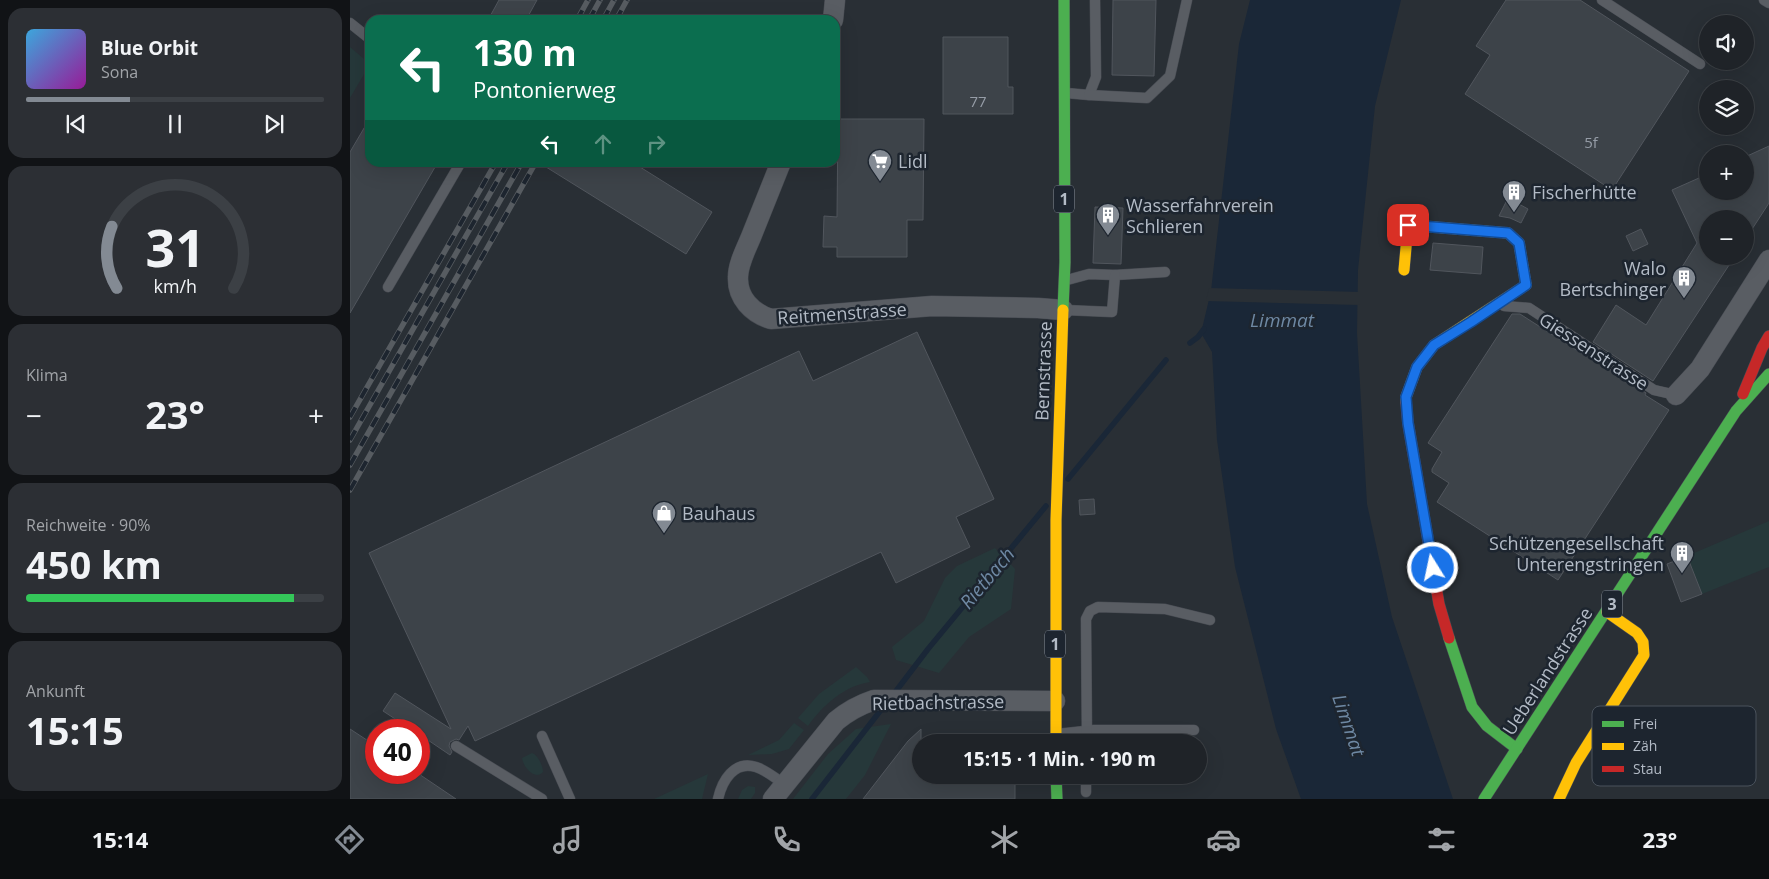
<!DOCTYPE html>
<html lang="de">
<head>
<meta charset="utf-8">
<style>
  body { margin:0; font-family:"Open Sans",sans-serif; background:#2c2f34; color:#f1f3f6; height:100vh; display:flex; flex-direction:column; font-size:19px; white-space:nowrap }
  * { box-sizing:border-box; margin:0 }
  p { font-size:16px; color:#a1a4a8 }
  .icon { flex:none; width:28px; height:28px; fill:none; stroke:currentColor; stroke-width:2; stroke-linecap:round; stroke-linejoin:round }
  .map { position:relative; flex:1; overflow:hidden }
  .sheet { display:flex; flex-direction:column; gap:8px; padding:8px; background:#111316; width:350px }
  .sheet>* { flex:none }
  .banner { position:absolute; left:15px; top:15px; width:475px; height:152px; border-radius:15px; box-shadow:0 5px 20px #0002,0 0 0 1px #3c4045; background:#0b6e4f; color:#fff; overflow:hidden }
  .tools { position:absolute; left:1349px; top:15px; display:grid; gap:10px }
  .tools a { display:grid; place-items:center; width:55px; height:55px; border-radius:50%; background:#1f2328; box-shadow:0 5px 20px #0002,0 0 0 1px #3c4045; font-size:25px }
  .speed { position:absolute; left:15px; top:719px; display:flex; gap:10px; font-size:25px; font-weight:700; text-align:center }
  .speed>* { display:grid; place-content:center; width:65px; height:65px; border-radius:50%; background:#1f2328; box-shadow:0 5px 20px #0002,0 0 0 1px #3c4045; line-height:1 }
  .speed .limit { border:8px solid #d22; background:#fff; color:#111 }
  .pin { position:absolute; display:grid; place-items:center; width:42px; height:42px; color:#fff; margin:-21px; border-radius:10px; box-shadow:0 2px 8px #0006 }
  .me { position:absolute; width:55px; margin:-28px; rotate:350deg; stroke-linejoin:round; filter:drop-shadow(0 0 4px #0008) }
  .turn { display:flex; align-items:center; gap:18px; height:105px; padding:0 25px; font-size:22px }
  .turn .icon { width:65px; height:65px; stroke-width:2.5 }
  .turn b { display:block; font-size:35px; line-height:42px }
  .lanes { display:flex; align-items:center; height:48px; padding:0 25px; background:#0003; justify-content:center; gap:25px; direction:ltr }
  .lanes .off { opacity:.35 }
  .big { font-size:38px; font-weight:700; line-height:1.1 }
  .sheet .card { flex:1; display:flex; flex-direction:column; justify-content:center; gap:8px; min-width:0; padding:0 18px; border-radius:15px; background:#2c2f34 }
  .sheet .dial { align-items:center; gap:0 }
  .dial svg { height:130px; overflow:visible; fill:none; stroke:#3c4045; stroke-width:7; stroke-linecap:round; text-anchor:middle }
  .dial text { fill:#f1f3f6; stroke:none }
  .song { display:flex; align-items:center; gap:15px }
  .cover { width:60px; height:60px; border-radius:8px; background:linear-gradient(135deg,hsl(200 70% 55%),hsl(300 70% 35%)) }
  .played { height:5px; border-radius:2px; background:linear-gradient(90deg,#838a93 35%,#3c4045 35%) }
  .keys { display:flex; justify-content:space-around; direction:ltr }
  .heat { display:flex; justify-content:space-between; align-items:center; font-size:28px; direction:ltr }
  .charge { height:8px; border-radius:4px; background:linear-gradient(90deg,#34c759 90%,#3c4045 0) }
  .trip { position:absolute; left:562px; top:734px; width:295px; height:50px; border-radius:25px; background:#1f2328; box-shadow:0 5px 20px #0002,0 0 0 1px #3c4045; font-weight:700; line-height:50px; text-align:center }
  .menu { display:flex; height:80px; justify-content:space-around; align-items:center; background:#0c0e10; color:#a1a4a8 }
  .menu .icon { width:35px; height:35px }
  .menu .on { color:#838a93 }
  .menu b { font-size:22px; color:#f1f3f6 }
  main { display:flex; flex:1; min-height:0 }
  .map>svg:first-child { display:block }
</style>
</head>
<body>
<main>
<section class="sheet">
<div class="card">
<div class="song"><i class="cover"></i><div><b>Blue Orbit</b><p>Sona</p></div></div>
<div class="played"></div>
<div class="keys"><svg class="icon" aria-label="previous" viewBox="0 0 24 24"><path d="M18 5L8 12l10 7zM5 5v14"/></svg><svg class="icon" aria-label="pause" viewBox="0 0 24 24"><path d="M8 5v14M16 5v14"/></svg><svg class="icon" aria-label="next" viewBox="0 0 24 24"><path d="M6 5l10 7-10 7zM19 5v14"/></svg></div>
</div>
<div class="card dial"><svg viewBox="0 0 100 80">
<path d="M14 69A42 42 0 1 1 86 69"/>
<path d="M14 69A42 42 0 0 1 11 31" stroke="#838a93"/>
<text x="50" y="56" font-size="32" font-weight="700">31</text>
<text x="50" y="72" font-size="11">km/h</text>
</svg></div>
<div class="card"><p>Klima</p>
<div class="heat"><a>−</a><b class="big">23°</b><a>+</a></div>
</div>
<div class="card"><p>Reichweite · 90%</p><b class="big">450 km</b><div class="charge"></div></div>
<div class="card"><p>Ankunft</p><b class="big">15:15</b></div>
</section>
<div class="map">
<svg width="1419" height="799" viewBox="0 0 1419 799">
  <rect width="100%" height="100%" fill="#292f35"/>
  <g fill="#26383a">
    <path d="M0,47l20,17 -20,34z"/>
    <path d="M1419,521v46l-67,27 -15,-38z"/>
    <path d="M645,548l20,21 -4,40 -42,28 -30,36 -43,-13 -4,-13 32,-26 21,-43 12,-12z"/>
    <path d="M506,667l11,10 3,5c-26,4 -47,23 -62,44l-10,-8 21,-24z"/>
    <path d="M444,723l10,7 -15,19 -17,5 -24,1 31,-15z"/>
    <path d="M541,724l-26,51 -19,24h-53l35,-45 28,-25z"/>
    <path d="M182,753c6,2 11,13 11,19 -8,9 -20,-5 -21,-14z"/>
    <path d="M358,774l-6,25h-48z"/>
    <path d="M398,786l7,1v6l-4,6h-13l4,-9z"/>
  </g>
  <path fill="#1a2737" d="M900,0h151l-26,106 -17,164 -1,63 10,171 25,113 61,182h-152l-25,-70 -41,-162 -18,-127 -5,-88 -11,-19 10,-42 28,-247z"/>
  <path fill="#292f35" d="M859,288l151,4v13l-154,-4z"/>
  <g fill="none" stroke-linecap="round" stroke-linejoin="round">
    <g stroke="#1a2737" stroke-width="5.5">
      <path d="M840,343l8,-6 6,-8"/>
      <path d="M718,479l98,-119"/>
      <path d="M543,695l35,-46 118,-143"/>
      <path d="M462,799l72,-93"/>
    </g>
  </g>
  <g fill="#3d4349" stroke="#51565d">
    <path d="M149,0h38l-11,20h-38z"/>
    <path d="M763,0h43l-2,76 -42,-1z"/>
    <path d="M1156,0h74l109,71 -77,119 -147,-96 25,-39 -14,-9z"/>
    <path d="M593,37h65v50h5v27h-70z"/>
    <path d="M20,118v44h68l-88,151v-161z"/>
    <path d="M488,119h86l-1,101h-16v37h-70v-10h-14l1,-31 13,1z"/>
    <path d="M1419,146v57l-24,37v-21h-37v37h27l-82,125 -60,-39 23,-37 30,20 51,-82 -25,-53 36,-16v17h37v-34z"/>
    <path d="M188,162h94l80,50 -26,42z"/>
    <path d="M1158,198l20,11 -7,14 -11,-5 -11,-2z"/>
    <path d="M745,207l28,1 -2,56 -28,-1z"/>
    <path d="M1291,229l7,15 -15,7 -7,-15z"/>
    <path d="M1083,243l50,4 -2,27 -51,-4z"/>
    <path d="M1162,314h8l64,41 1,-2 61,40 -1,2 24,15 -111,170 -121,-78 12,-19 -17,-11v-3l10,-17 -14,-9z"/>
    <path d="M567,332l77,167 -38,18 14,30 -74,36 -15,-31 -406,189 -7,-15 -9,14 -3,-1 -6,3 -1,4 3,6 -2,3 -31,-21v-4h-7l-29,-19 12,-18 56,36 -82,-176 430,-202 14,30z"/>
    <path d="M744,499l1,15 -15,1 -1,-15z"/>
    <path d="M1337,556l15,38 -21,8 -14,-38z"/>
    <path d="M0,729l26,17v26h40l40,27h-106z"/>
    <path d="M571,729v46h94v24h-152l45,-58z"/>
  </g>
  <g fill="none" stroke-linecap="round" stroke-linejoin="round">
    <g stroke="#474b52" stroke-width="11">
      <g id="lane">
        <path d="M1252,0l98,64"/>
        <path d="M1414,0l5,3"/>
        <path d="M0,23l20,16"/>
        <path d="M716,93l23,2 7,-18 -1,-77"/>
        <path d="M739,95l58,3 23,-22 17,-76"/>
        <path d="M717,280l22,-6 26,1 50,-3"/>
        <path d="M38,287l73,-125"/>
        <path d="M1154,306l25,2 125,82 22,5"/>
        <path d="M715,310l47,2 3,-37"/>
        <path d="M707,734l37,-4h100"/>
        <path d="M192,736l28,63"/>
        <path d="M737,742l-1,-123 4,-8 8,-4 67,2 45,11"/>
        <path d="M106,746l86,53"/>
        <path d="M736,792v-17"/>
        <path d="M368,799c4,-18 16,-39 38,-32 10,3 19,11 28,17"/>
      </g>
    </g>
    <g stroke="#474b52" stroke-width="21">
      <g id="street">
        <path d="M483,20l2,-20"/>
        <path d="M431,162c-10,25 -20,50 -30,75 -5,12 -13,27 -13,40 -1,21 14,36 33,42l161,-13 106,2 25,2"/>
        <path d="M1326,395l24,-26 69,-109"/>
        <path d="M423,799l63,-78c12,-10 23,-16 38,-21l181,1"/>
      </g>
    </g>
    <g stroke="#474b52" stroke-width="12">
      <g id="fast">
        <path d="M713,310l2,-48 -1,-262"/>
        <path d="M1099,638l23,69 15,19 30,23"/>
        <path d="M706,775l1,24"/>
        <path d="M1134,799l252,-388 33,-37"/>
      </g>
    </g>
    <g stroke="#474b52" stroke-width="12">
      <g id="slow">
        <path d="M1054,270l4,-45 100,8 11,10 7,42 -92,60 -17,22 -11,30v5"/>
        <path d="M706,742v-222l7,-210"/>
        <path d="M1209,799l17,-36 68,-108 -1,-13 -6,-9 -30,-21"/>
      </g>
    </g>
    <g stroke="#474b52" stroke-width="12">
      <g id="jam">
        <path d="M1393,394l19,-46 7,-12"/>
        <path d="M1056,402l2,21 31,181 10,34"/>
      </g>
    </g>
    <use href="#lane" stroke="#595d63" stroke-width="10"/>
    <use href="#street" stroke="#595d63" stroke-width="20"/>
    <use href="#fast" stroke="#4caf50" stroke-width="11"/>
    <use href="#slow" stroke="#ffc107" stroke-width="11"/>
    <use href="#jam" stroke="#c62828" stroke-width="11"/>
    <g stroke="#575c61" stroke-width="5.5">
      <g id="rail">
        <path d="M227,20l11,-20"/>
        <path d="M239,20l11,-20"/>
        <path d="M253,20l11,-20"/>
        <path d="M266,20l11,-20"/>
        <path d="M0,417l146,-255"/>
        <path d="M0,440l158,-278"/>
        <path d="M0,465l172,-303"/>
        <path d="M0,490l186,-328"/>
      </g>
    </g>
    <use href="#rail" stroke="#1d252f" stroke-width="4" stroke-dasharray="11" stroke-linecap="butt"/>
  </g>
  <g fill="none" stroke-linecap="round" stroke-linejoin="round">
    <g stroke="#114b97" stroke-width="12">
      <path id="route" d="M1058,225l100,8 11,10 7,42 -55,37 -37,23 -17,22 -11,30 2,26 25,145"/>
    </g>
    <use href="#route" stroke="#1a73e8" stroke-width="9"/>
  </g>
  <defs>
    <g id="supermarket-pin" transform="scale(1.25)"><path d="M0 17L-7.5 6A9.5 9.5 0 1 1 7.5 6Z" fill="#838a93" stroke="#1d252f"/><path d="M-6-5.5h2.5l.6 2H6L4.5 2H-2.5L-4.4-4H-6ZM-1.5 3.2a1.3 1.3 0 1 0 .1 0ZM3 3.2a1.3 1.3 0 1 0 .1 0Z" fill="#fff"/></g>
    <g id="building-pin" transform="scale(1.25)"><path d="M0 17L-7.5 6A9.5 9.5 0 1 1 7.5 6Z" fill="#838a93" stroke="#1d252f"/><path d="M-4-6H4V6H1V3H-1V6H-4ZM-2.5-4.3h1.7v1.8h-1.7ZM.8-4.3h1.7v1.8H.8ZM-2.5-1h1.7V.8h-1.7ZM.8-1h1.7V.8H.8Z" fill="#fff"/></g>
    <g id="shop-pin" transform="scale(1.25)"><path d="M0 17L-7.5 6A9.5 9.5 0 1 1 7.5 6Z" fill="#838a93" stroke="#1d252f"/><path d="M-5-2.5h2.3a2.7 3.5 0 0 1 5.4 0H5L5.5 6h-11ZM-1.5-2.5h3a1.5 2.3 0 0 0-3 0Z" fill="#fff"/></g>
  </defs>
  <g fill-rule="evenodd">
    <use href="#supermarket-pin" x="530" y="161"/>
    <use href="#building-pin" x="1164" y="192"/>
    <use href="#building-pin" x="758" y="215"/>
    <use href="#building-pin" x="1334" y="278"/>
    <use href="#shop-pin" x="314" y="513"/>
    <use href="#building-pin" x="1332" y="553"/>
  </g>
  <g text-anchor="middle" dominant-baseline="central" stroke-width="5" stroke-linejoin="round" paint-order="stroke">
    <g font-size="15" fill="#969da7">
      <text x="628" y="101">77</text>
      <text x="1241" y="142">5f</text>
    </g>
    <g fill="#1d252f" stroke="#868e99" stroke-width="1">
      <rect x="704" y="185.5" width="20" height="27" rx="4"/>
      <rect x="1252" y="590.5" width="20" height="27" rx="4"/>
      <rect x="695" y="630.5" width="20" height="27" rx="4"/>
    </g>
    <g font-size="16" font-weight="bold" fill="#b3bbc6">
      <text x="714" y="199">1</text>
      <text x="1262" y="604">3</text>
      <text x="705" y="644">1</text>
    </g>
    <g font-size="18" fill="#b3bbc6" stroke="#1d252f" text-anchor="start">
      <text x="548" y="161">Lidl</text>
      <text x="1182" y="192">Fischerhütte</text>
      <text x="776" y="205">Wasserfahrverein<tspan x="776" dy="21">Schlieren</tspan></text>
      <text x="1316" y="268" text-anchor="end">Walo<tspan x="1316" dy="21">Bertschinger</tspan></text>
      <text x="332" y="513">Bauhaus</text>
      <text x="1314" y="543" text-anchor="end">Schützengesellschaft<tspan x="1314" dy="21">Unterengstringen</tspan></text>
    </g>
    <g font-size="18" fill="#b3bbc6" stroke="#1d252f">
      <text transform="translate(492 313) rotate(-4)">Reitmenstrasse</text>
      <text transform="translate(1244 351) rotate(33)">Giessenstrasse</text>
      <text transform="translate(693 371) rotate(-88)">Bernstrasse</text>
      <text transform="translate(1197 671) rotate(-57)">Ueberlandstrasse</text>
      <text transform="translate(588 702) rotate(-1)">Rietbachstrasse</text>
    </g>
    <g font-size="19" font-style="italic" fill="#6e88a3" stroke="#1d252f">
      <text x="932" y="320">Limmat</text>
      <text transform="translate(637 578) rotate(-50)">Rietbach</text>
      <text transform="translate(999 725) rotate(71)">Limmat</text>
    </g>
  </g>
  <rect x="1242" y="706" width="164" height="80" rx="8" fill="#1d252f" stroke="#4a525c" stroke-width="1"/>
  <rect x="1252" y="721" width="22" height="6" fill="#4caf50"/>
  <rect x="1252" y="743" width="22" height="7" fill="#ffc107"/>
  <rect x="1252" y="766" width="22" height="6" fill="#c62828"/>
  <g font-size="14" fill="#b3bbc6">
    <text x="1283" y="729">Frei</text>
    <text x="1283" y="751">Zäh</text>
    <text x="1283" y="774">Stau</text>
  </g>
</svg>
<div class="tools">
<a><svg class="icon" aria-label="sound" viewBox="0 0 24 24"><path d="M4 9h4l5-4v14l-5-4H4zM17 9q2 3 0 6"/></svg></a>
<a><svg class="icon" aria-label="layers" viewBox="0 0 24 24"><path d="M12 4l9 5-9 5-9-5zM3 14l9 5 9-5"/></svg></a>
<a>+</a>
<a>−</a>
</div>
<div class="speed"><div class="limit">40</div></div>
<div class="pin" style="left:1058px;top:225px;background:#d93025"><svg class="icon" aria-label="arrive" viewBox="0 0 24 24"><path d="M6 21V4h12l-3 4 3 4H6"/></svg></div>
<svg class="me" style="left:1083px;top:568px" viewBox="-20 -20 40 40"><circle r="17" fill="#1a73e8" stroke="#fff" stroke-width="3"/><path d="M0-11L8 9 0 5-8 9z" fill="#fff"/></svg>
<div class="trip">15:15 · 1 Min. · 190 m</div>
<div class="banner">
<div class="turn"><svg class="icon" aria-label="left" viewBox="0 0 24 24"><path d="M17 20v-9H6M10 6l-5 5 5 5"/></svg><div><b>130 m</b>Pontonierweg</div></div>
<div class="lanes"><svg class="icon" aria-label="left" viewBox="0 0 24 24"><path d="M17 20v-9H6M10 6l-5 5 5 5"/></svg><svg class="icon off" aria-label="ahead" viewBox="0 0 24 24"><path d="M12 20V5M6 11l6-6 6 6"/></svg><svg class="icon off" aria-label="right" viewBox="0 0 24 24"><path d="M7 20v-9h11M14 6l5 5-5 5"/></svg></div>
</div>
</div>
</main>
<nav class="menu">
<b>15:14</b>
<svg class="icon on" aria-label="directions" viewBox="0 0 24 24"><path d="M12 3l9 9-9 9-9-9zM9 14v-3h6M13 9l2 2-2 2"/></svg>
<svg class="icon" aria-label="music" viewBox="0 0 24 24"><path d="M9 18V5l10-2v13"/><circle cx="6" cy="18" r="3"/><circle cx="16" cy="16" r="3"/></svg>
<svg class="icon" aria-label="phone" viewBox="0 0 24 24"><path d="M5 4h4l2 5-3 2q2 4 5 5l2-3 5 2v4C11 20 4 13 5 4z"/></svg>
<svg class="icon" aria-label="climate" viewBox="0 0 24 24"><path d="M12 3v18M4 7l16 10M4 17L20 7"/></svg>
<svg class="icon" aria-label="car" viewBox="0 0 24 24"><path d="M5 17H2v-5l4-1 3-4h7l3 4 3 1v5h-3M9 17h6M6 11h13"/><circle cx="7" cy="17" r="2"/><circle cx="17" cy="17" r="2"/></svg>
<svg class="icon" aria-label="filters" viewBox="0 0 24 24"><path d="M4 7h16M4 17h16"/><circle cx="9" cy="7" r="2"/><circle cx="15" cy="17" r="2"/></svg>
<b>23°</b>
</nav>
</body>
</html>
